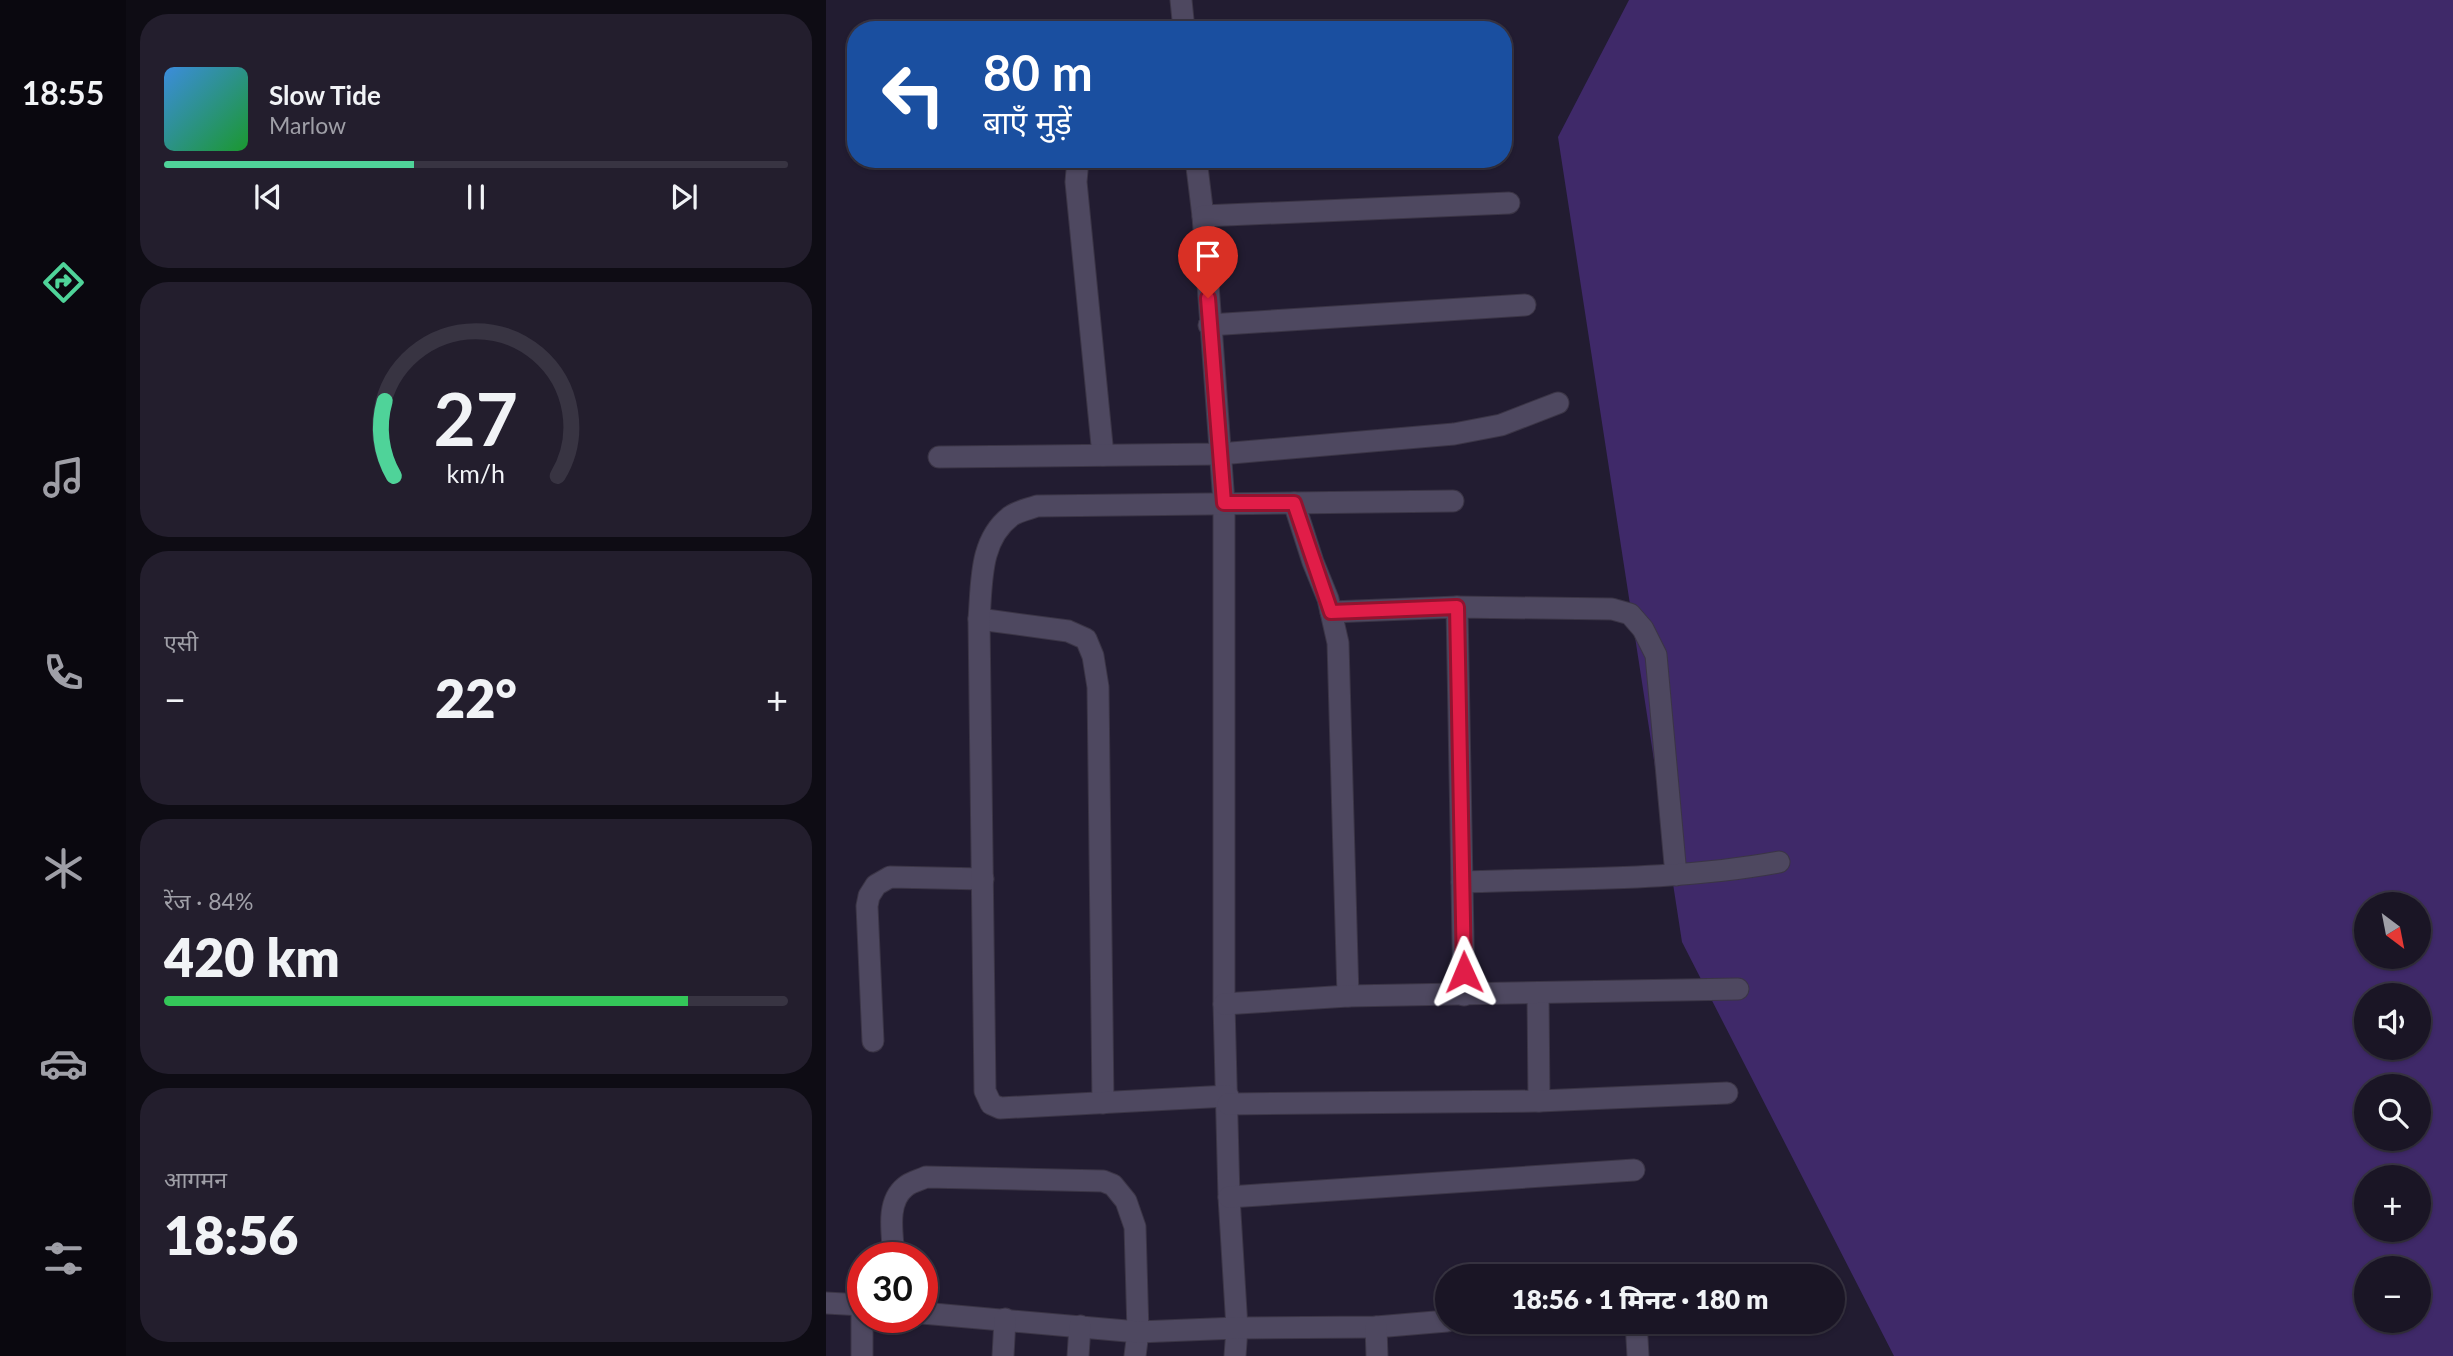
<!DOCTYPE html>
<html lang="hi">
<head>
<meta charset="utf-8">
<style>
  body { margin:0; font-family:Lato,"Noto Sans Devanagari",sans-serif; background:#231e2d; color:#f1f3f6; height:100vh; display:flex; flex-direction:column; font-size:26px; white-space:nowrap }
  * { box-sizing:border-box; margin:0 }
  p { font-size:23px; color:#9f9fa7 }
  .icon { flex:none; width:38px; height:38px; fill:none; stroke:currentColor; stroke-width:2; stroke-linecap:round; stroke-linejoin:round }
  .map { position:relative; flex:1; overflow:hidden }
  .sheet { display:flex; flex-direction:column; gap:14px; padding:14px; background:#0e0c14; width:700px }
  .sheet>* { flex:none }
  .banner { position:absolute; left:21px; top:21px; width:665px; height:147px; border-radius:28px; box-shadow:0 2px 5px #0004,0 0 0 2px #383442; background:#1a4fa0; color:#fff; overflow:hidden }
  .needle { width:46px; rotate:148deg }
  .controls { position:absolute; left:1528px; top:892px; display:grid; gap:14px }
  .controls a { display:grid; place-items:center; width:77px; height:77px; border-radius:50%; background:#1a1525; box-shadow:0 2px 5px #0004,0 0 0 2px #383442; font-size:35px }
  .speed { position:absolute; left:21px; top:1242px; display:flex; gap:14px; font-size:35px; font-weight:700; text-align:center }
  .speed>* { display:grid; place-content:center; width:91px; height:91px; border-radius:50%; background:#1a1525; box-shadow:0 2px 5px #0004,0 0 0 2px #383442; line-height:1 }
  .speed .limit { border:10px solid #d22; background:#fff; color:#111 }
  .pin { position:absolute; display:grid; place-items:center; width:60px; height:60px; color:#fff; margin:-72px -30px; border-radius:50% 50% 50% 0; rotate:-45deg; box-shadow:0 0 7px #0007 }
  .pin .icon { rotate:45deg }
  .me { position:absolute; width:77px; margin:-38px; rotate:359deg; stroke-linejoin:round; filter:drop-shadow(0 0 5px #0008) }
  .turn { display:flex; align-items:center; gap:24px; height:147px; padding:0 21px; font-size:32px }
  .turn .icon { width:91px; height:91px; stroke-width:2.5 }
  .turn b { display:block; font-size:49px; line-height:60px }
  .big { font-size:52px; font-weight:800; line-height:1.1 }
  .sheet .card { flex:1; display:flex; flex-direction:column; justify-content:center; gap:10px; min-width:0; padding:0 24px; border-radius:28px; background:#231e2d }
  .sheet .dial { align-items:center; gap:0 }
  .dial svg { height:182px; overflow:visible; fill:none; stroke:#383442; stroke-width:7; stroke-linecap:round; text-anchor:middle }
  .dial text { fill:#f1f3f6; stroke:none }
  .song { display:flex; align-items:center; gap:21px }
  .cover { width:84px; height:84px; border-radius:10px; background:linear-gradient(135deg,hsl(210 70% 55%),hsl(130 70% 35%)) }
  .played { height:7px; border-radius:4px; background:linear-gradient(90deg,#4fd399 40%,#383442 40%) }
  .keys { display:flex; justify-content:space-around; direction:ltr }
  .heat { display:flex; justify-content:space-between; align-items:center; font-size:38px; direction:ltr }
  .charge { height:10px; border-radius:5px; background:linear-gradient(90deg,#34c759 84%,#383442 0) }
  .trip { position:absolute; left:609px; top:1264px; width:410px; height:70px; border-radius:35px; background:#1a1525; box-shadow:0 2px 5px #0004,0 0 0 2px #383442; font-weight:800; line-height:70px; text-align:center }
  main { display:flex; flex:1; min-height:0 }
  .tabs { display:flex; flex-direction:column; width:126px; justify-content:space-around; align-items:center; background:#0a080f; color:#9f9fa7 }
  .tabs .icon { width:49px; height:49px }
  .tabs .on { color:#4fd399 }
  .tabs b { font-size:32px; color:#f1f3f6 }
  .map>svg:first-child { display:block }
</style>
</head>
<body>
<main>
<nav class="tabs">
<b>18:55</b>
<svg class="icon on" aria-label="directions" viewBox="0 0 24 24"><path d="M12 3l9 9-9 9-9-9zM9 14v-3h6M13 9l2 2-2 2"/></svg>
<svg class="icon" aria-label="music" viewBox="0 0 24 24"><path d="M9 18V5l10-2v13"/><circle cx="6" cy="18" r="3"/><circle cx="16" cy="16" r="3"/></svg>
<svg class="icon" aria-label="phone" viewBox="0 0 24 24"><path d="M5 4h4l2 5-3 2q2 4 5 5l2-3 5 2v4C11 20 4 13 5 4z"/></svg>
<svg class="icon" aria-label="climate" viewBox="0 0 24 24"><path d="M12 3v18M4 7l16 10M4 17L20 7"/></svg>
<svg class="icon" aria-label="car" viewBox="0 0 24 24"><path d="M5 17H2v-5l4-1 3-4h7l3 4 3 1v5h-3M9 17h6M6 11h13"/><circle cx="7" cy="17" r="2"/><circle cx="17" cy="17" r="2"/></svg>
<svg class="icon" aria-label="filters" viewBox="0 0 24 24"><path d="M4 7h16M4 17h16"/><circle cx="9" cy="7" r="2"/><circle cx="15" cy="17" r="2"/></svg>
</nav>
<section class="sheet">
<div class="card">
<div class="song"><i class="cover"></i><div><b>Slow Tide</b><p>Marlow</p></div></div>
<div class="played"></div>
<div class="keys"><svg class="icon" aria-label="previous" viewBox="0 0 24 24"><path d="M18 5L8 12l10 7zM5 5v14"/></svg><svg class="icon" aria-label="pause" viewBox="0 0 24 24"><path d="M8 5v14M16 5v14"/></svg><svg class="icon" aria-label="next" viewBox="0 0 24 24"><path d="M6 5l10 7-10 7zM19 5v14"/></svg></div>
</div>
<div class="card dial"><svg viewBox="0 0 100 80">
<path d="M14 69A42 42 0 1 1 86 69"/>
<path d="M14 69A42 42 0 0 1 10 36" stroke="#4fd399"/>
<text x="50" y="56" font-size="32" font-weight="700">27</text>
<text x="50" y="72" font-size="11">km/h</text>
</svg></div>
<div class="card"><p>एसी</p>
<div class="heat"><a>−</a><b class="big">22°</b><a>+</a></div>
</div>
<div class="card"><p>रेंज · 84%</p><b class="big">420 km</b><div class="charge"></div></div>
<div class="card"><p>आगमन</p><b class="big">18:56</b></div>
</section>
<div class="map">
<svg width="1627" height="1356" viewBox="0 0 1627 1356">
  <rect width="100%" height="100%" fill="#221c31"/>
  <path fill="#3f2969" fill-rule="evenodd" d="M803,0h824v1356h-559l-212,-414 -124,-805zM1540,905h52v52h-52zM1540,996h52v52h-52zM1540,1087h52v52h-52zM1540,1178h52v52h-52zM1540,1269h52v52h-52z"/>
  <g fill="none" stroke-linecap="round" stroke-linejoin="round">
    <g stroke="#3b3546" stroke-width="23">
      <g id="minor">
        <path d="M355,0l3,30"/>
        <path d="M252,159l-2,23 27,273"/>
        <path d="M370,159l7,57 21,287v501l5,193 8,131 -2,28"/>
        <path d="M377,216l306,-13"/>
        <path d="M383,325l316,-20"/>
        <path d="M113,457l281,-3 234,-20 47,-9 57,-22"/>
        <path d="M468,503l19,59 15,37 10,44 10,353"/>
        <path d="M631,607l7,388"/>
        <path d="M505,612l126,-5 155,2 18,5 13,15 13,26 20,220"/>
        <path d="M153,619l89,12 18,8 7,17 5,31 5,416"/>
        <path d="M636,882c106,-4 213,-1 317,-20"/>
        <path d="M712,993l1,108"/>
        <path d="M398,1004l124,-8 390,-7"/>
        <path d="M47,1041l-6,-135 2,-10 7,-11 14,-8 93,2"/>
        <path d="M402,1096l-228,12 -9,-4 -6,-13 -6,-472c3,-36 0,-79 32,-103 7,-5 18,-7 26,-10l416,-5"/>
        <path d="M402,1104l311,-3 188,-8"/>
        <path d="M403,1197l405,-27"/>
        <path d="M68,1258c-1,-22 -9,-55 11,-71 5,-5 15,-7 21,-10l177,4 10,4 13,16 9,26 3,105 -3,24"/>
        <path d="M0,1303l37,2"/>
        <path d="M96,1313l216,19 99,-4 139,-1 71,-6"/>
        <path d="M810,1321l2,35"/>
        <path d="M550,1327l1,29"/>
        <path d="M36,1356v-51"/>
        <path d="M177,1356l2,-37"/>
        <path d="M252,1356l2,-30"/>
      </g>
    </g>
    <use href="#minor" stroke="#4e4860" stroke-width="21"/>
  </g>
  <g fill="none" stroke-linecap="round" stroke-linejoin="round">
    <g stroke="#92132f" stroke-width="18">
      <path id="route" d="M382,298l16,205h70l37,109 126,-5 7,365"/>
    </g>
    <use href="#route" stroke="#e11d48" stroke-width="12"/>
  </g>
</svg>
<div class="controls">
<a><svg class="needle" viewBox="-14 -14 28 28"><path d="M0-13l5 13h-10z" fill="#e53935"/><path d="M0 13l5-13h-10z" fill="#9f9fa7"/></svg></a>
<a><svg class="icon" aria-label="sound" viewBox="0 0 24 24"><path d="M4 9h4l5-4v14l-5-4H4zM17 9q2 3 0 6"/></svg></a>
<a><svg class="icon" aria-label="search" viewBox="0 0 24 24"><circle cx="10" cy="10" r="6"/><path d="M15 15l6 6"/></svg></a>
<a>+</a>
<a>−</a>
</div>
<div class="speed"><div class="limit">30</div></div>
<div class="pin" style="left:382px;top:298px;background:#d93025"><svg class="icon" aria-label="arrive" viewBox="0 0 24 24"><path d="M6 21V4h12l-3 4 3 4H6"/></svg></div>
<svg class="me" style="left:638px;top:972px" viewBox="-20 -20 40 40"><path d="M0-17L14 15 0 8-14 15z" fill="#e11d48" stroke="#fff" stroke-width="4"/></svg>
<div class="trip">18:56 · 1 मिनट · 180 m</div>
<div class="banner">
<div class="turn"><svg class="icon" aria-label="left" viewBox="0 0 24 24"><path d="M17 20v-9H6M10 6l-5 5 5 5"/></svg><div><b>80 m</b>बाएँ मुड़ें</div></div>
</div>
</div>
</main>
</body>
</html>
